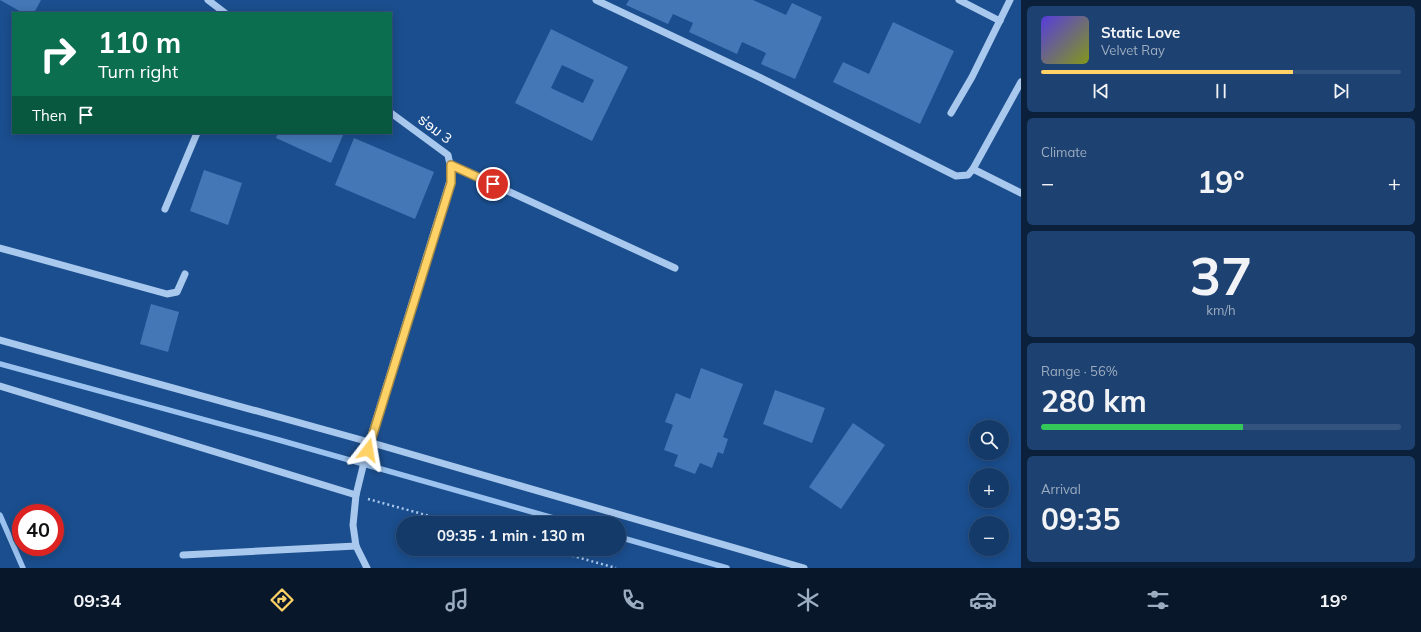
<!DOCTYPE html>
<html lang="en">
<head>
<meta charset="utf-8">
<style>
  body { margin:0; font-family:Mulish,"Noto Sans Lao",sans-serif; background:#1d4170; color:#f1f3f6; height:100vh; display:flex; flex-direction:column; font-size:15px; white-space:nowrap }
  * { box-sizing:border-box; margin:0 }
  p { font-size:13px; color:#9dadc1 }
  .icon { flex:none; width:22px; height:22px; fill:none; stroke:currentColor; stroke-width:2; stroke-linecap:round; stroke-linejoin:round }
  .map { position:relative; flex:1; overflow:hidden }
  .drawer { display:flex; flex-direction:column; gap:6px; padding:6px; background:#0b203a; width:400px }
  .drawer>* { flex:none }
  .guide { position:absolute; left:12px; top:12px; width:380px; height:122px; border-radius:0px; box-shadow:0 2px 10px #0003,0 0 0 1px #33547e; background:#0b6e4f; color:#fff; overflow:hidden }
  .controls { position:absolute; left:969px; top:420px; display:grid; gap:8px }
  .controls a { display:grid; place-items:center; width:40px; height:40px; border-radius:50%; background:#143a6a; box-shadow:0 2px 10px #0003,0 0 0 1px #33547e; font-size:20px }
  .speed { position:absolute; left:12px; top:504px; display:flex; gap:8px; font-size:20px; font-weight:700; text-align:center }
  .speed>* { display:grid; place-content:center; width:52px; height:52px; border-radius:50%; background:#143a6a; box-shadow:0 2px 10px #0003,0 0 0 1px #33547e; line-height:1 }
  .speed .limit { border:6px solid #d22; background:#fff; color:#111 }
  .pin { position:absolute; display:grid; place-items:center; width:34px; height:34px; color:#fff; margin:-17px; border:2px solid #fff; border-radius:50%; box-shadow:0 1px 4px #0007 }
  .me { position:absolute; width:44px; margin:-22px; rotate:14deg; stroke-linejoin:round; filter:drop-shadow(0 0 3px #0008) }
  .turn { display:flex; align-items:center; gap:14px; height:84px; padding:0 20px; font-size:18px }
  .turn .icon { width:52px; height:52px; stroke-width:2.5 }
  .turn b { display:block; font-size:28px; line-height:34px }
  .then { display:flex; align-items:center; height:38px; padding:0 20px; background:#0003; gap:8px; font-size:15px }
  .big { font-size:30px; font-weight:700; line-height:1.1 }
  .drawer .widget { flex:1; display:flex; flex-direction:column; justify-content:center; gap:6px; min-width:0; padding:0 14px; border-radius:6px; background:#1d4170 }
  .drawer .dial { align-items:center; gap:0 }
  .dial b { font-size:52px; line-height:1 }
  .song { display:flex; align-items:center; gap:12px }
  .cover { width:48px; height:48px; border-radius:6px; background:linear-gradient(135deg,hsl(250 70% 55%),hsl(70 70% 35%)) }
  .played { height:4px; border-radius:2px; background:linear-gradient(90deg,#fed266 70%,#33547e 70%) }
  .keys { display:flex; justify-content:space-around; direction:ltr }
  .heat { display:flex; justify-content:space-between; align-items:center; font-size:22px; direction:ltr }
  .charge { height:6px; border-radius:3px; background:linear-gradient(90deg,#34c759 56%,#33547e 0) }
  .trip { position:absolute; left:396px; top:516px; width:230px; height:40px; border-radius:20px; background:#143a6a; box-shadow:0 2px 10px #0003,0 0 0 1px #33547e; font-weight:700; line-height:40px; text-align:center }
  .tabs { display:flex; height:64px; justify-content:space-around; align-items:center; background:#08172a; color:#9dadc1 }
  .tabs .icon { width:28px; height:28px }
  .tabs .on { color:#fed266 }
  .tabs b { font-size:18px; color:#f1f3f6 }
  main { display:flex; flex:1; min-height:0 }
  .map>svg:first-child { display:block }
</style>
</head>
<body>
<main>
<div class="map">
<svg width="1021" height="568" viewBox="0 0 1021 568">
  <rect width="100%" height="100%" fill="#1b4e8e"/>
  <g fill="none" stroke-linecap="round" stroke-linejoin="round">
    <g stroke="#9cc3f0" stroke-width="5.5">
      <path d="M0,364l279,76 292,83"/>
      <path d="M0,515l23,53"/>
      <path d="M619,537l108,31"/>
    </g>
  </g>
  <g fill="#4477b6" fill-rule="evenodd">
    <path d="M0,0h41l-7,13h-11z"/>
    <path d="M629,0h124l33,15 6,-12 30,14 -27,62 -34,-15 5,-11 -24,-11 -5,12 -48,-22 4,-9 -20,-9 -5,10 -42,-19z"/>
    <path d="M893,22l61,29 -34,73 -87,-42 10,-20 26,12z"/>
    <path d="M551,29l77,38 -36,74 -77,-38zM562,65l32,15 -11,23 -32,-15z"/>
    <path d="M278,133h66l-13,30 -55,-25z"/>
    <path d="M354,138l80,34 -19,47 -80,-34z"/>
    <path d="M204,170l38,13 -14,42 -38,-14z"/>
    <path d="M151,304l28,8 -11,40 -28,-8z"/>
    <path d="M701,368l42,16 -20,53 5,2 -5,15 -5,-2 -6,16 -12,-5 -5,11 -21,-8 4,-11 -14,-5 9,-25 -8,-3 11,-29 14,6z"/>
    <path d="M775,390l50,18 -13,35 -49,-19z"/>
    <path d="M853,423l32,22 -44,64 -32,-22z"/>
  </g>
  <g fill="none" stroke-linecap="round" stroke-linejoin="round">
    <g stroke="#a9c8ee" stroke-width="2.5" stroke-dasharray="2 3" stroke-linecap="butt">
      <path d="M368,499l87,24"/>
      <path d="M548,549l68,19"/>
    </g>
    <g stroke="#a9c8ee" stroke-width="7">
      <path d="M208,0l17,13"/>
      <path d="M596,0l163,77 197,99 12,-1 5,-6 48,-87"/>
      <path d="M959,0l41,21"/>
      <path d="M951,113l21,-36 38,-77"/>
      <path d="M451,165l224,103"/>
      <path d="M973,169l48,24"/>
      <path d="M165,209l32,-76"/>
      <path d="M0,248l167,46 10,-2 8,-18"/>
      <path d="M0,340l369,102 435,126"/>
      <path d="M0,386l356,109"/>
      <path d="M183,555l173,-9"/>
      <path d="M367,568l-11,-22 -3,-21 3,-30 13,-53 83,-268 -4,-19 -57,-42"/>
    </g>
  </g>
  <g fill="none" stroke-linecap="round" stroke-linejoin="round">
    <g stroke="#a58842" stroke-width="10">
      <path id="route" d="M368,450l83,-267v-18l42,19"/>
    </g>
    <use href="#route" stroke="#fed266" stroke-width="7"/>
  </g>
  <g text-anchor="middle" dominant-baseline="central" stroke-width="4" stroke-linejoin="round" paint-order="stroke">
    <g font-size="14" fill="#fff" stroke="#1b4e8e">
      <text transform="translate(435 129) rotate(37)">ຮ່ອມ 3</text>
    </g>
  </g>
</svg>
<div class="controls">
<a><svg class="icon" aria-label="search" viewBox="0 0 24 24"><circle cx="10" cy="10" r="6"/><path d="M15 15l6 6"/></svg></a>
<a>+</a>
<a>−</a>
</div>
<div class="speed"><div class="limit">40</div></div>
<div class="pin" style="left:493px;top:184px;background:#d93025"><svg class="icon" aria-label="arrive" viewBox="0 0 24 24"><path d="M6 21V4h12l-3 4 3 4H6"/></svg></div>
<svg class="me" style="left:368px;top:450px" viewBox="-20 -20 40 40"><path d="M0-17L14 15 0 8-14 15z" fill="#fed266" stroke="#fff" stroke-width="4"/></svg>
<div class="trip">09:35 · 1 min · 130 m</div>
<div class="guide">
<div class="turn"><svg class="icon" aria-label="right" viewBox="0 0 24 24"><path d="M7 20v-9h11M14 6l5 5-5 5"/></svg><div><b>110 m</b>Turn right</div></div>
<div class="then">Then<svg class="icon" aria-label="arrive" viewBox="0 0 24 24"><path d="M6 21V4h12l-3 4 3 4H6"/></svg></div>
</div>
</div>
<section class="drawer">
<div class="widget">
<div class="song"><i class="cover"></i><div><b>Static Love</b><p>Velvet Ray</p></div></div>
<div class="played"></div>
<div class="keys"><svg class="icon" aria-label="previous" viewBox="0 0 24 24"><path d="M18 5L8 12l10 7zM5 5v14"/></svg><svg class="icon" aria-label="pause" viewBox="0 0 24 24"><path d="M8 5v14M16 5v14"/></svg><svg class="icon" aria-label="next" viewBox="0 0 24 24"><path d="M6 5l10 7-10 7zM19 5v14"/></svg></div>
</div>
<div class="widget"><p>Climate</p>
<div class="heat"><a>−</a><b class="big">19°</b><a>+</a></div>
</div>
<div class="widget dial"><b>37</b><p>km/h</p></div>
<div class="widget"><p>Range · 56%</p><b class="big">280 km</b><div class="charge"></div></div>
<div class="widget"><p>Arrival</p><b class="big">09:35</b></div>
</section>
</main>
<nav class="tabs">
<b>09:34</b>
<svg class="icon on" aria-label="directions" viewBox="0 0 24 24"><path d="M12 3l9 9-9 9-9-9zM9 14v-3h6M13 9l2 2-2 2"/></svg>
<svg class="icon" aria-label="music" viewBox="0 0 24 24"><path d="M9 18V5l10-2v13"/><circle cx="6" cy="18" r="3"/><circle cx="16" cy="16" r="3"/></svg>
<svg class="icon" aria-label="phone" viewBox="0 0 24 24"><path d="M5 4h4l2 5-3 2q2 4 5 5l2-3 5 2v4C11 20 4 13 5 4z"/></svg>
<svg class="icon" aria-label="climate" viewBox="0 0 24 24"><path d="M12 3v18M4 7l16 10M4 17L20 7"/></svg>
<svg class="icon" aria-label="car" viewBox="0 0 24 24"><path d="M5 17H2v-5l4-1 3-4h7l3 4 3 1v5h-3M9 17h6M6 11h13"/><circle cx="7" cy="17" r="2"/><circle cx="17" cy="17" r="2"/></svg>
<svg class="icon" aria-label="filters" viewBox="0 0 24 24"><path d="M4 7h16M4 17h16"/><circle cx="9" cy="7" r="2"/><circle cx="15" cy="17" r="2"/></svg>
<b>19°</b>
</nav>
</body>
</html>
